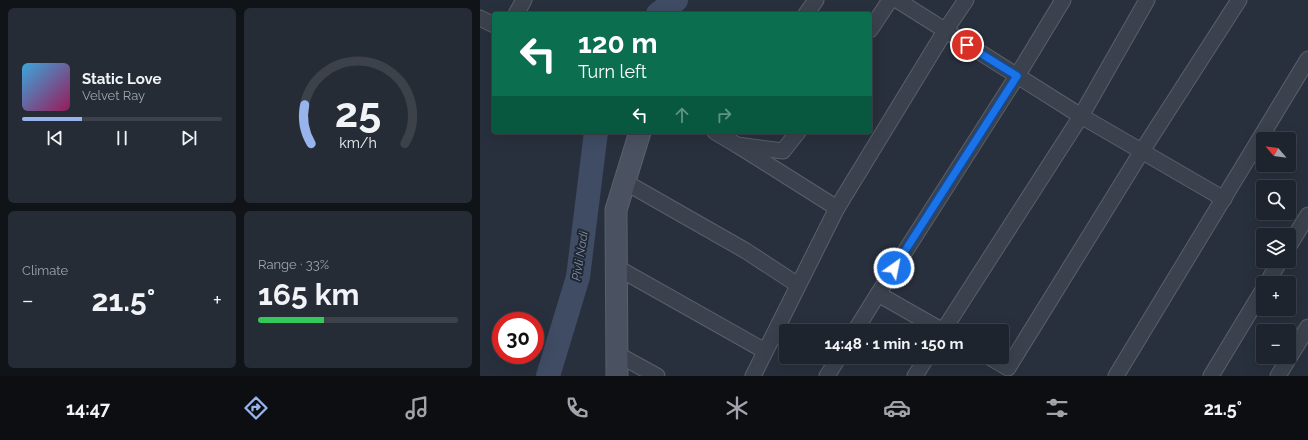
<!DOCTYPE html>
<html lang="en">
<head>
<meta charset="utf-8">
<style>
  body { margin:0; font-family:Raleway,sans-serif; background:#262c36; color:#f1f3f6; height:100vh; display:flex; flex-direction:column; font-size:15px; white-space:nowrap }
  * { box-sizing:border-box; margin:0 }
  p { font-size:13px; color:#a1a4aa }
  .icon { flex:none; width:22px; height:22px; fill:none; stroke:currentColor; stroke-width:2; stroke-linecap:round; stroke-linejoin:round }
  .map { position:relative; flex:1; overflow:hidden }
  .side { display:flex; flex-direction:column; gap:8px; padding:8px; background:#101419; width:480px }
  .side>* { flex:none }
  .guide { position:absolute; left:12px; top:12px; width:380px; height:122px; border-radius:4px; box-shadow:0 4px 16px #0002,0 0 0 1px #3c414a; background:#0b6e4f; color:#fff; overflow:hidden }
  .needle { width:26px; rotate:298deg }
  .controls { position:absolute; left:776px; top:132px; display:grid; gap:8px }
  .controls a { display:grid; place-items:center; width:40px; height:40px; border-radius:4px; background:#1e242e; box-shadow:0 4px 16px #0002,0 0 0 1px #3c414a; font-size:20px }
  .speed { position:absolute; left:12px; top:312px; display:flex; gap:8px; font-size:20px; font-weight:700; text-align:center }
  .speed>* { display:grid; place-content:center; width:52px; height:52px; border-radius:50%; background:#1e242e; box-shadow:0 4px 16px #0002,0 0 0 1px #3c414a; line-height:1 }
  .speed .limit { border:6px solid #d22; background:#fff; color:#111 }
  .pin { position:absolute; display:grid; place-items:center; width:34px; height:34px; color:#fff; margin:-17px; border:2px solid #fff; border-radius:50%; box-shadow:0 1px 4px #0007 }
  .me { position:absolute; width:44px; margin:-22px; rotate:33deg; stroke-linejoin:round; filter:drop-shadow(0 0 3px #0008) }
  .turn { display:flex; align-items:center; gap:14px; height:84px; padding:0 20px; font-size:18px }
  .turn .icon { width:52px; height:52px; stroke-width:2.5 }
  .turn b { display:block; font-size:28px; line-height:34px }
  .lanes { display:flex; align-items:center; height:38px; padding:0 20px; background:#0003; justify-content:center; gap:20px; direction:ltr }
  .lanes .off { opacity:.35 }
  .big { font-size:30px; font-weight:700; line-height:1.1 }
  .side .widget { flex:1; display:flex; flex-direction:column; justify-content:center; gap:6px; min-width:0; padding:0 14px; border-radius:6px; background:#262c36 }
  .side .dial { align-items:center; gap:0 }
  .dial svg { height:104px; overflow:visible; fill:none; stroke:#3c414a; stroke-width:7; stroke-linecap:round; text-anchor:middle }
  .dial text { fill:#f1f3f6; stroke:none }
  .song { display:flex; align-items:center; gap:12px }
  .cover { width:48px; height:48px; border-radius:6px; background:linear-gradient(135deg,hsl(200 70% 55%),hsl(330 70% 35%)) }
  .played { height:4px; border-radius:2px; background:linear-gradient(90deg,#97b4ed 30%,#3c414a 30%) }
  .keys { display:flex; justify-content:space-around; direction:ltr }
  .heat { display:flex; justify-content:space-between; align-items:center; font-size:22px; direction:ltr }
  .charge { height:6px; border-radius:3px; background:linear-gradient(90deg,#34c759 33%,#3c414a 0) }
  .side .tiles { flex:1; display:grid; gap:8px; grid-template-columns:repeat(2,1fr) }
  .trip { position:absolute; left:299px; top:324px; width:230px; height:40px; border-radius:4px; background:#1e242e; box-shadow:0 4px 16px #0002,0 0 0 1px #3c414a; font-weight:700; line-height:40px; text-align:center }
  .tab-bar { display:flex; height:64px; justify-content:space-around; align-items:center; background:#0c0e12; color:#a1a4aa }
  .tab-bar .icon { width:28px; height:28px }
  .tab-bar .on { color:#97b4ed }
  .tab-bar b { font-size:18px; color:#f1f3f6 }
  main { display:flex; flex:1; min-height:0 }
  .map>svg:first-child { display:block }
</style>
</head>
<body>
<main>
<section class="side">
<div class="tiles">
<div class="widget">
<div class="song"><i class="cover"></i><div><b>Static Love</b><p>Velvet Ray</p></div></div>
<div class="played"></div>
<div class="keys"><svg class="icon" aria-label="previous" viewBox="0 0 24 24"><path d="M18 5L8 12l10 7zM5 5v14"/></svg><svg class="icon" aria-label="pause" viewBox="0 0 24 24"><path d="M8 5v14M16 5v14"/></svg><svg class="icon" aria-label="next" viewBox="0 0 24 24"><path d="M6 5l10 7-10 7zM19 5v14"/></svg></div>
</div>
<div class="widget dial"><svg viewBox="0 0 100 80">
<path d="M14 69A42 42 0 1 1 86 69"/>
<path d="M14 69A42 42 0 0 1 9 39" stroke="#97b4ed"/>
<text x="50" y="56" font-size="32" font-weight="700">25</text>
<text x="50" y="72" font-size="11">km/h</text>
</svg></div>
<div class="widget"><p>Climate</p>
<div class="heat"><a>−</a><b class="big">21.5°</b><a>+</a></div>
</div>
<div class="widget"><p>Range · 33%</p><b class="big">165 km</b><div class="charge"></div></div>
</div>
</section>
<div class="map">
<svg width="828" height="376" viewBox="0 0 828 376">
  <rect width="100%" height="100%" fill="#28303d"/>
  <g fill="none" stroke-linecap="round" stroke-linejoin="round">
    <g stroke="#3f4c64" stroke-width="24">
      <path d="M178,14l18,-14"/>
      <path d="M68,376l30,-99 18,-145"/>
    </g>
    <g stroke="#59606b" stroke-width="17">
      <g id="street">
        <path d="M417,0l184,116 143,83"/>
        <path d="M36,14l8,-14"/>
        <path d="M326,14l10,-14"/>
        <path d="M0,18l14,7"/>
        <path d="M390,30l20,-30"/>
        <path d="M235,132l22,13 46,6 15,-19"/>
        <path d="M257,145l100,63 108,-177 21,-31"/>
        <path d="M145,182l121,69 52,34"/>
        <path d="M809,246l19,-31"/>
        <path d="M136,267l149,84"/>
        <path d="M787,283l13,-22"/>
        <path d="M375,331l23,-37"/>
        <path d="M463,331l-65,-37 139,-218 46,-76"/>
        <path d="M463,331l138,-215 66,-116"/>
        <path d="M137,354l40,22"/>
        <path d="M509,357l19,11 134,-217 97,-151"/>
        <path d="M273,376l84,-168"/>
        <path d="M347,376l12,-19"/>
        <path d="M435,376l12,-19"/>
        <path d="M636,376l192,-317"/>
        <path d="M731,376l52,-86"/>
        <path d="M798,376l30,-49"/>
      </g>
    </g>
    <g stroke="#59606b" stroke-width="23">
      <path id="secondary" d="M137,376l-1,-166 24,-78"/>
    </g>
    <use href="#street" stroke="#3b424d" stroke-width="15"/>
    <use href="#secondary" stroke="#4a5160" stroke-width="21"/>
  </g>
  <g fill="none" stroke-linecap="round" stroke-linejoin="round">
    <g stroke="#114b97" stroke-width="10">
      <path id="route" d="M414,268l123,-192 -50,-31"/>
    </g>
    <use href="#route" stroke="#1a73e8" stroke-width="7"/>
  </g>
  <g text-anchor="middle" dominant-baseline="central" stroke-width="4" stroke-linejoin="round" paint-order="stroke">
    <g font-size="12" font-style="italic" fill="#8292ac" stroke="#202732">
      <text transform="translate(100 256) rotate(-81)">Pivli Nadi</text>
    </g>
  </g>
</svg>
<div class="controls">
<a><svg class="needle" viewBox="-14 -14 28 28"><path d="M0-13l5 13h-10z" fill="#e53935"/><path d="M0 13l5-13h-10z" fill="#a1a4aa"/></svg></a>
<a><svg class="icon" aria-label="search" viewBox="0 0 24 24"><circle cx="10" cy="10" r="6"/><path d="M15 15l6 6"/></svg></a>
<a><svg class="icon" aria-label="layers" viewBox="0 0 24 24"><path d="M12 4l9 5-9 5-9-5zM3 14l9 5 9-5"/></svg></a>
<a>+</a>
<a>−</a>
</div>
<div class="speed"><div class="limit">30</div></div>
<div class="pin" style="left:487px;top:45px;background:#d93025"><svg class="icon" aria-label="arrive" viewBox="0 0 24 24"><path d="M6 21V4h12l-3 4 3 4H6"/></svg></div>
<svg class="me" style="left:414px;top:268px" viewBox="-20 -20 40 40"><circle r="17" fill="#1a73e8" stroke="#fff" stroke-width="3"/><path d="M0-11L8 9 0 5-8 9z" fill="#fff"/></svg>
<div class="trip">14:48 · 1 min · 150 m</div>
<div class="guide">
<div class="turn"><svg class="icon" aria-label="left" viewBox="0 0 24 24"><path d="M17 20v-9H6M10 6l-5 5 5 5"/></svg><div><b>120 m</b>Turn left</div></div>
<div class="lanes"><svg class="icon" aria-label="left" viewBox="0 0 24 24"><path d="M17 20v-9H6M10 6l-5 5 5 5"/></svg><svg class="icon off" aria-label="ahead" viewBox="0 0 24 24"><path d="M12 20V5M6 11l6-6 6 6"/></svg><svg class="icon off" aria-label="right" viewBox="0 0 24 24"><path d="M7 20v-9h11M14 6l5 5-5 5"/></svg></div>
</div>
</div>
</main>
<nav class="tab-bar">
<b>14:47</b>
<svg class="icon on" aria-label="directions" viewBox="0 0 24 24"><path d="M12 3l9 9-9 9-9-9zM9 14v-3h6M13 9l2 2-2 2"/></svg>
<svg class="icon" aria-label="music" viewBox="0 0 24 24"><path d="M9 18V5l10-2v13"/><circle cx="6" cy="18" r="3"/><circle cx="16" cy="16" r="3"/></svg>
<svg class="icon" aria-label="phone" viewBox="0 0 24 24"><path d="M5 4h4l2 5-3 2q2 4 5 5l2-3 5 2v4C11 20 4 13 5 4z"/></svg>
<svg class="icon" aria-label="climate" viewBox="0 0 24 24"><path d="M12 3v18M4 7l16 10M4 17L20 7"/></svg>
<svg class="icon" aria-label="car" viewBox="0 0 24 24"><path d="M5 17H2v-5l4-1 3-4h7l3 4 3 1v5h-3M9 17h6M6 11h13"/><circle cx="7" cy="17" r="2"/><circle cx="17" cy="17" r="2"/></svg>
<svg class="icon" aria-label="filters" viewBox="0 0 24 24"><path d="M4 7h16M4 17h16"/><circle cx="9" cy="7" r="2"/><circle cx="15" cy="17" r="2"/></svg>
<b>21.5°</b>
</nav>
</body>
</html>
